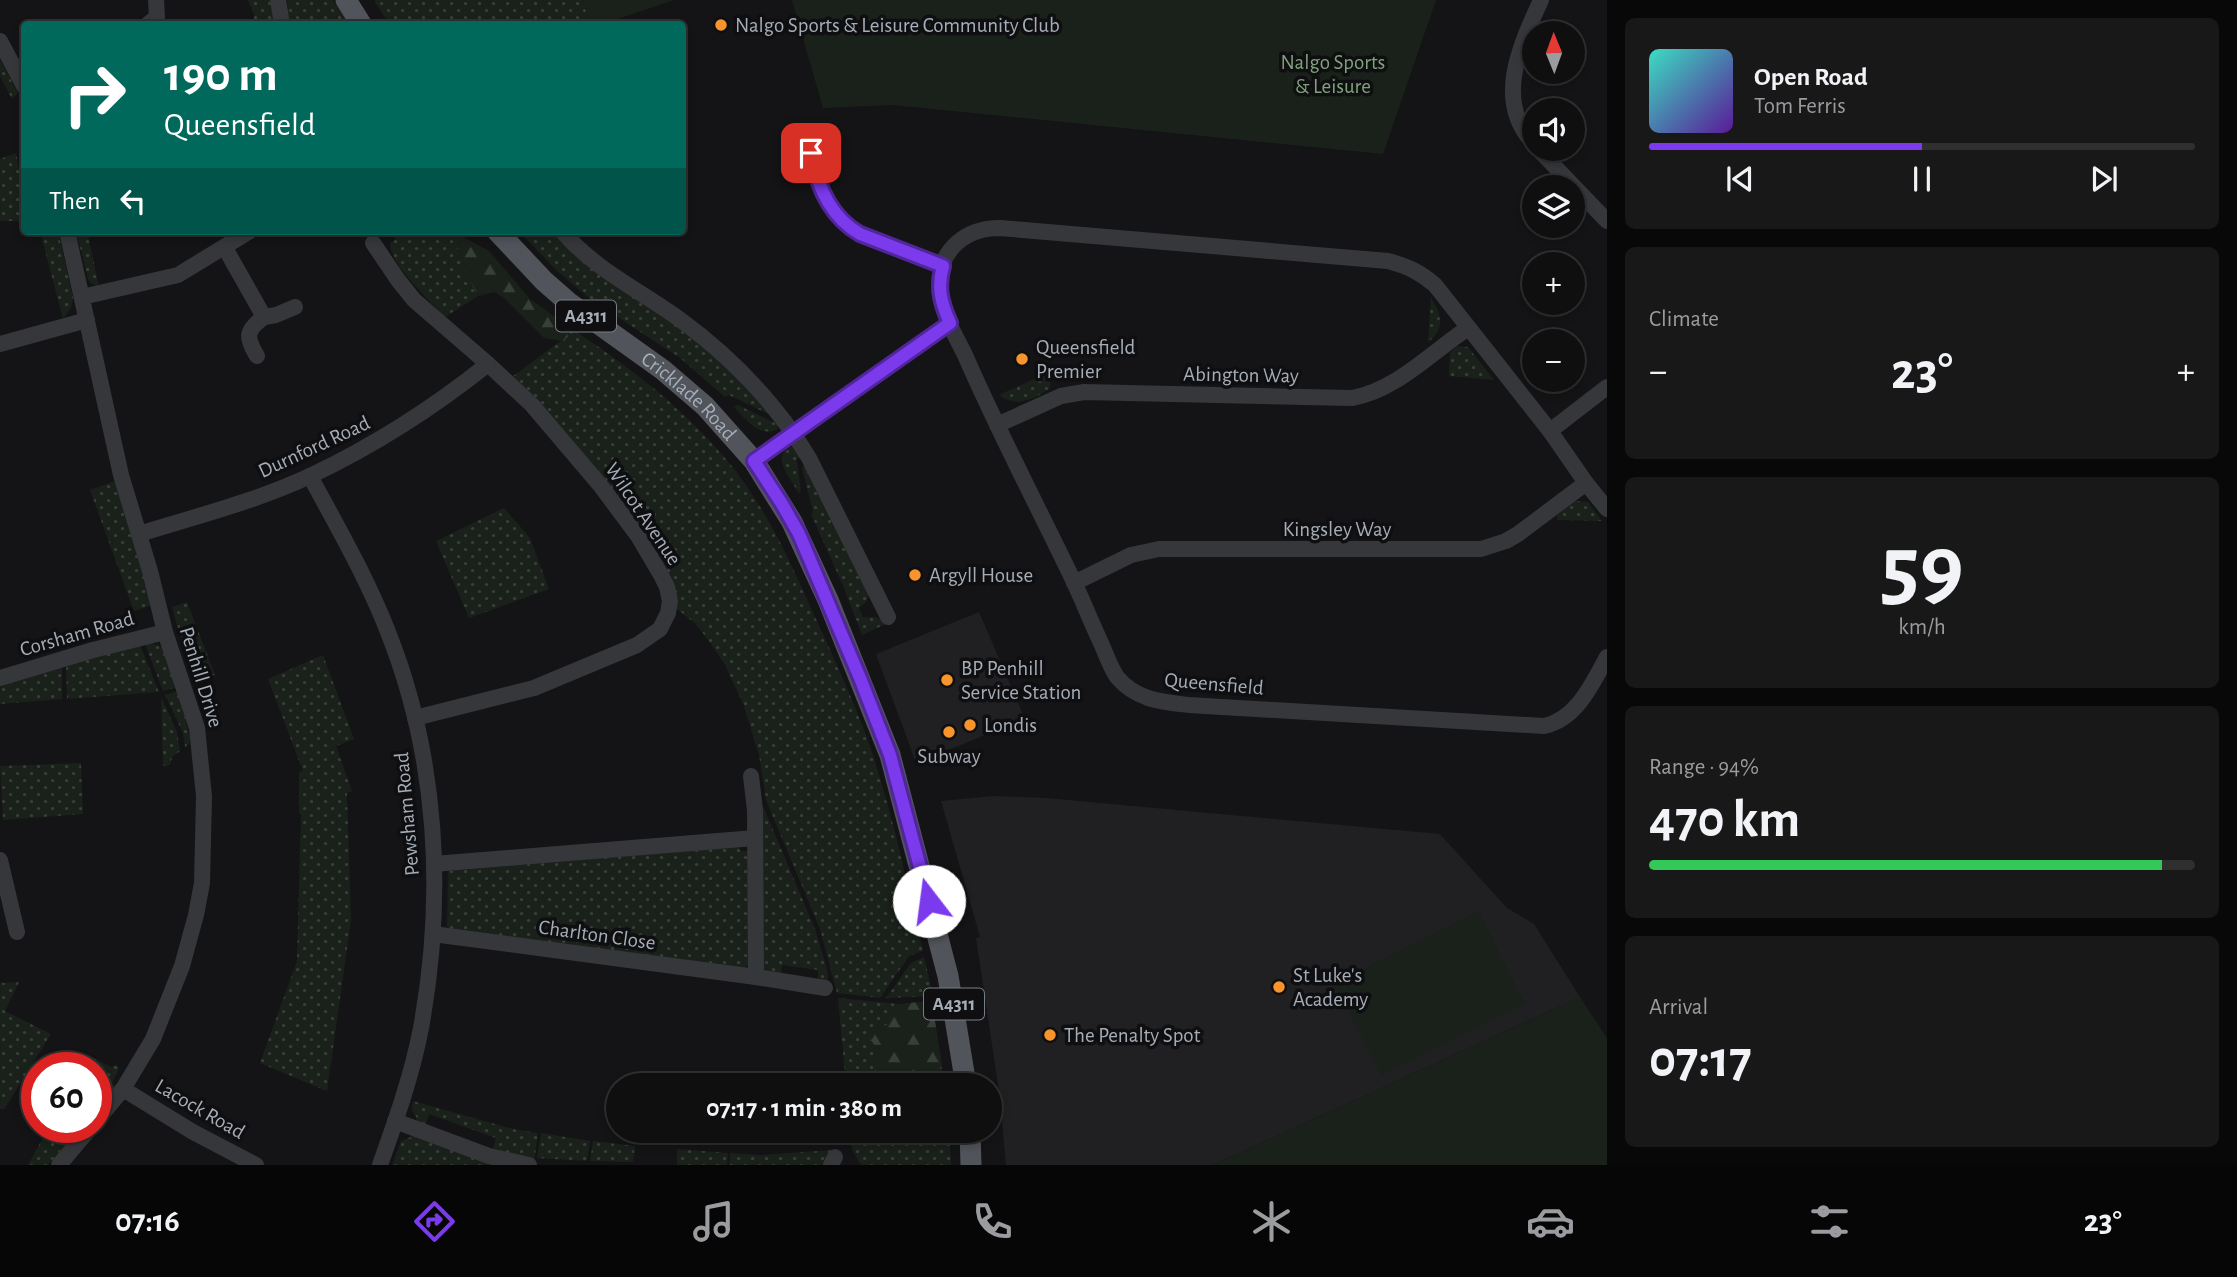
<!DOCTYPE html>
<html lang="en">
<head>
<meta charset="utf-8">
<style>
  body { margin:0; font-family:"Alegreya Sans",sans-serif; background:#181819; color:#f1f3f6; height:100vh; display:flex; flex-direction:column; font-size:26px; white-space:nowrap }
  * { box-sizing:border-box; margin:0 }
  p { font-size:23px; color:#9b9c9f }
  .icon { flex:none; width:38px; height:38px; fill:none; stroke:currentColor; stroke-width:2; stroke-linecap:round; stroke-linejoin:round }
  .map { position:relative; flex:1; overflow:hidden }
  .details { display:flex; flex-direction:column; gap:18px; padding:18px; background:#080809; width:630px }
  .details>* { flex:none }
  .hud { position:absolute; left:21px; top:21px; width:665px; height:214px; border-radius:7px; box-shadow:0 4px 10px #0003,0 0 0 2px #2f2f30; background:#00695c; color:#fff; overflow:hidden }
  .needle { width:46px; rotate:359deg }
  .buttons { position:absolute; left:1522px; top:21px; display:grid; gap:14px }
  .buttons a { display:grid; place-items:center; width:63px; height:63px; border-radius:50%; background:#0f0f10; box-shadow:0 4px 10px #0003,0 0 0 2px #2f2f30; font-size:35px }
  .speed { position:absolute; left:21px; top:1052px; display:flex; gap:14px; font-size:35px; font-weight:700; text-align:center }
  .speed>* { display:grid; place-content:center; width:91px; height:91px; border-radius:50%; background:#0f0f10; box-shadow:0 4px 10px #0003,0 0 0 2px #2f2f30; line-height:1 }
  .speed .limit { border:10px solid #d22; background:#fff; color:#111 }
  .pin { position:absolute; display:grid; place-items:center; width:60px; height:60px; color:#fff; margin:-30px; border-radius:14px; box-shadow:0 4px 10px #0006 }
  .me { position:absolute; width:77px; margin:-38px; rotate:345deg; stroke-linejoin:round; filter:drop-shadow(0 0 5px #0008) }
  .turn { display:flex; align-items:center; gap:24px; height:147px; padding:0 28px; font-size:32px }
  .turn .icon { width:91px; height:91px; stroke-width:2.5 }
  .turn b { display:block; font-size:49px; line-height:60px }
  .then { display:flex; align-items:center; height:66px; padding:0 28px; background:#0003; gap:14px; font-size:26px }
  .big { font-size:52px; font-weight:700; line-height:1.1 }
  .details .tile { flex:1; display:flex; flex-direction:column; justify-content:center; gap:10px; min-width:0; padding:0 24px; border-radius:10px; background:#181819 }
  .details .dial { align-items:center; gap:0 }
  .dial b { font-size:91px; line-height:1 }
  .song { display:flex; align-items:center; gap:21px }
  .cover { width:84px; height:84px; border-radius:10px; background:linear-gradient(135deg,hsl(170 70% 55%),hsl(270 70% 35%)) }
  .played { height:7px; border-radius:4px; background:linear-gradient(90deg,#7c3aed 50%,#2f2f30 50%) }
  .keys { display:flex; justify-content:space-around; direction:ltr }
  .heat { display:flex; justify-content:space-between; align-items:center; font-size:38px; direction:ltr }
  .charge { height:10px; border-radius:5px; background:linear-gradient(90deg,#34c759 94%,#2f2f30 0) }
  .trip { position:absolute; left:606px; top:1073px; width:396px; height:70px; border-radius:35px; background:#0f0f10; box-shadow:0 4px 10px #0003,0 0 0 2px #2f2f30; font-weight:700; line-height:70px; text-align:center }
  .menu { display:flex; height:112px; justify-content:space-around; align-items:center; background:#060606; color:#9b9c9f }
  .menu .icon { width:49px; height:49px }
  .menu .selected { color:#7c3aed }
  .menu b { font-size:32px; color:#f1f3f6 }
  main { display:flex; flex:1; min-height:0 }
  .map>svg:first-child { display:block }
</style>
</head>
<body>
<main>
<div class="map">
<svg width="1607" height="1165" viewBox="0 0 1607 1165">
  <defs>
    <pattern id="grass-dots" width="8" height="8" patternUnits="userSpaceOnUse" patternTransform="scale(1.75)"><rect width="8" height="8" fill="#1a211a"/><path d="M2 2h.1M6 6h.1" fill="none" stroke="#383f39" stroke-width="1.8" stroke-linecap="round"/></pattern>
    <pattern id="forest-firs" width="22" height="20" patternUnits="userSpaceOnUse" patternTransform="scale(1.75)"><rect width="22" height="20" fill="#1a211a"/><path d="M5 1l3.5 6h-7zM16 11l3.5 6h-7z" fill="#383f39"/></pattern>
  </defs>
  <rect width="100%" height="100%" fill="#141416"/>
  <g fill="#202023">
    <path d="M979,612l46,107 -109,44 -40,-109z"/>
    <path d="M993,796l53,2 394,36 67,74 27,16 46,73 -367,168h-207l-7,-74 -23,-153 4,-1 -39,-136z"/>
  </g>
  <g fill="url(#grass-dots)">
    <path d="M248,0h24l3,24h-21v-9z"/>
    <path d="M287,0h46l16,24h-60z"/>
    <path d="M376,0h206l9,24h-201l-16,-23z"/>
    <path d="M0,60l18,33 -6,6 -12,-23z"/>
    <path d="M16,153l8,43v25h-24v-62z"/>
    <path d="M40,231h18l15,67 -2,10 -8,11z"/>
    <path d="M76,231h11l12,56 -8,-4 -3,-4z"/>
    <path d="M392,231h68l5,7 -5,4 -3,9 8,14 -1,4 14,27 -33,21c-15,-16 -55,-52 -55,-74l6,-4z"/>
    <path d="M519,231h35l7,8 118,87 38,31 55,59 -43,-21 -4,2 -45,-39 -91,-60 -33,-28z"/>
    <path d="M1431,298c11,17 14,31 -3,44z"/>
    <path d="M569,327c61,40 119,84 165,142 33,42 55,90 77,139 19,42 39,84 55,127 25,70 40,144 57,216l-14,5 -29,42 -43,-5 -17,-64 -54,-129 -7,-45 -15,-49 -19,-41 -14,-21 -15,-20 -19,-15 -1,-15 -79,-124 -44,-51 -41,-42 58,-43z"/>
    <path d="M1457,346l11,1 26,33 -45,-4 1,-23z"/>
    <path d="M1048,373l3,7 -1,8c-15,11 -34,20 -51,7z"/>
    <path d="M738,405l39,19 1,5c-17,10 -33,-10 -44,-22z"/>
    <path d="M794,446l7,11 -4,2v3l4,29 -2,2c-8,-14 -31,-40 -5,-47z"/>
    <path d="M806,466l63,125 -2,10 -8,7 4,9h13l10,7 -24,11 -18,-47 -33,-74 2,-2 -11,-45z"/>
    <path d="M115,481l37,124 -18,6 -44,-121z"/>
    <path d="M1575,501l13,1 14,19 -45,-1v-5z"/>
    <path d="M504,508l26,30 19,51 -80,29 -33,-77z"/>
    <path d="M187,602l28,73 -22,6 -21,-74z"/>
    <path d="M151,643l11,4 3,5 12,35 -14,4 -18,-47z"/>
    <path d="M140,645l19,47 -92,7 -1,-34z"/>
    <path d="M323,655l31,84 -18,7 16,45 -5,2 4,127 -24,171 -67,-28 37,-102 4,-147 -2,-1v-41l4,-1 -35,-92z"/>
    <path d="M62,667v32l-62,5v-17z"/>
    <path d="M178,691l12,47 -1,6 -4,3 -2,-14 -18,-38z"/>
    <path d="M161,696l16,36 3,19 -8,6 -2,8 -7,1z"/>
    <path d="M81,763l2,51 -80,6 -3,-54z"/>
    <path d="M760,806h3l52,123 12,40 1,14 -10,-2v-11l-36,-5 -1,12 -18,-5z"/>
    <path d="M738,847l3,4h9l-1,113 -6,6 -293,-39 -3,-5 1,-55z"/>
    <path d="M924,957l9,39 -47,2 25,-35z"/>
    <path d="M19,982l-14,29 46,23 -46,74 -5,1v-126z"/>
    <path d="M838,998l61,6 33,-2 12,83h-98z"/>
    <path d="M92,1057l19,10 5,-2 3,3 -7,16 4,2 -20,25v-43h-11z"/>
    <path d="M413,1101l100,28 25,4 -4,29 -42,-11 4,-13 -67,-24 -4,12 -10,-4 2,-4 -5,-7z"/>
    <path d="M49,1127h32l-33,38h-20z"/>
    <path d="M412,1131l88,34h-108l9,-24 10,-4z"/>
    <path d="M850,1131h99l2,34h-90l-9,-15z"/>
    <path d="M541,1133l49,8 -3,20 -50,-3z"/>
    <path d="M593,1141l42,5 -2,16 -43,-1z"/>
    <path d="M677,1149l51,4 -1,12h-50z"/>
    <path d="M832,1150l-6,15h-97l1,-12 31,2z"/>
  </g>
  <g fill="url(#forest-firs)">
    <path d="M465,238l24,13 41,48 39,28 2,7 -8,7 -19,-3 -41,-41 -9,-5 -16,4 -14,-27 1,-4 -8,-14 3,-9z"/>
    <path d="M932,1002l10,63c-19,25 -33,20 -61,20 -14,-18 2,-33 -11,-46l2,-12 15,-2c4,-5 5,-12 9,-16 8,-8 26,-7 36,-7z"/>
  </g>
  <g fill="#1a211a">
    <path d="M582,0h92l-71,24h-12z"/>
    <path d="M792,0h644l-53,154 -490,-49 -70,3z"/>
    <path d="M1479,911l46,93 -144,72 -47,-93z"/>
    <path d="M1580,997l27,41v127h-394z"/>
  </g>
  <g fill="none" stroke-linecap="round" stroke-linejoin="round">
    <g stroke="#35373b" stroke-width="16">
      <path d="M278,0l4,24"/>
      <path d="M148,24l9,-7 -1,-17"/>
      <path d="M0,41l24,45"/>
      <path d="M810,144c3,36 18,72 50,90l83,32"/>
      <path d="M1535,145c-42,-43 -15,-99 6,-145"/>
      <path d="M1538,149l69,72"/>
      <path d="M67,231l54,244 29,96 15,61 32,96 7,68 -2,87 -6,32 -14,51 -29,73 -30,50 -27,32"/>
      <path d="M562,231c31,37 77,59 116,87 52,38 98,85 131,140l79,159"/>
      <path d="M373,243l25,37 16,20 74,64 44,41 68,80 38,51 23,39 6,12 3,14 -2,12 -8,16 -23,16 -103,43 -119,30"/>
      <path d="M225,248l39,69c-19,14 -18,20 -7,39"/>
      <path d="M82,297l96,-22 72,-44"/>
      <path d="M264,317l12,-2 19,-8"/>
      <path d="M0,344l87,-24"/>
      <path d="M997,425l64,-29 23,-4 268,6c43,-7 80,-46 116,-70"/>
      <path d="M1550,431l57,-44"/>
      <path d="M754,461l196,-138"/>
      <path d="M310,476c28,52 57,102 78,156 50,126 57,264 33,396 -9,47 -25,92 -41,137"/>
      <path d="M1607,509l-21,-26 -36,-52 -115,-146c-15,-13 -28,-19 -47,-24l-388,-33c-34,0 -61,21 -61,58 0,24 16,48 26,69 33,76 72,150 108,225 10,21 18,42 28,63 5,11 9,24 16,34 19,23 45,25 72,28l355,21c33,-7 48,-42 63,-69"/>
      <path d="M139,534c58,-18 118,-33 173,-59 63,-30 121,-67 176,-111"/>
      <path d="M1074,583l57,-28 28,-6h322l25,-8 12,-7 68,-51"/>
      <path d="M0,678l93,-28 72,-18"/>
      <path d="M751,776l4,34 1,167"/>
      <path d="M0,860l17,72"/>
      <path d="M434,864l321,-26"/>
      <path d="M433,934l323,43 69,11"/>
      <path d="M123,1089l70,43 63,33"/>
      <path d="M395,1121l94,35 40,9"/>
      <path d="M59,1165l32,-38"/>
      <path d="M831,1165l4,-8"/>
    </g>
    <g stroke="#51545a" stroke-width="21">
      <path d="M346,0l15,24"/>
      <path id="s1" d="M497,231l47,50 24,21 95,68 42,36 49,55 38,61 36,78 62,155 58,221 18,109"/>
      <path d="M970,1130l1,35"/>
    </g>
  </g>
  <g fill="none" stroke-linecap="round" stroke-linejoin="round">
    <g stroke="#51269a" stroke-width="18">
      <path id="route" d="M811,153c6,33 19,64 49,81l83,32c-6,21 -2,37 7,57l-196,138 28,43 17,30 61,144 30,77 39,146"/>
    </g>
    <use href="#route" stroke="#7c3aed" stroke-width="12"/>
  </g>
  <g fill="#f7942b" stroke="#0f0f11" stroke-width="2.5">
    <circle cx="721" cy="25" r="7"/>
    <circle cx="1022" cy="359" r="7"/>
    <circle cx="915" cy="575" r="7"/>
    <circle cx="947" cy="680" r="7"/>
    <circle cx="970" cy="725" r="7"/>
    <circle cx="949" cy="732" r="7"/>
    <circle cx="1279" cy="987" r="7"/>
    <circle cx="1050" cy="1035" r="7"/>
  </g>
  <g text-anchor="middle" dominant-baseline="central" stroke-width="7" stroke-linejoin="round" paint-order="stroke">
    <g fill="#0f0f11" stroke="#787e85" stroke-width="2">
      <rect x="556" y="300.5" width="60" height="31" rx="5"/>
      <rect x="924" y="988.5" width="60" height="31" rx="5"/>
    </g>
    <g font-size="19" font-weight="bold" fill="#a5adb7">
      <text x="586" y="316">A4311</text>
      <text x="954" y="1004">A4311</text>
    </g>
    <g font-size="21" fill="#a5adb7" stroke="#0f0f11" text-anchor="start">
      <text x="735" y="25">Nalgo Sports &amp; Leisure Community Club</text>
      <text x="1036" y="347">Queensfield<tspan x="1036" dy="24">Premier</tspan></text>
      <text x="929" y="575">Argyll House</text>
      <text x="961" y="668">BP Penhill<tspan x="961" dy="24">Service Station</tspan></text>
      <text x="984" y="725">Londis</text>
      <text x="949" y="756" text-anchor="middle">Subway</text>
      <text x="1293" y="975">St Luke's<tspan x="1293" dy="24">Academy</tspan></text>
      <text x="1064" y="1035">The Penalty Spot</text>
    </g>
    <g font-size="21" fill="#7fa27c" stroke="#0f0f11">
      <text x="1333" y="62">Nalgo Sports<tspan x="1333" dy="24">&amp; Leisure</tspan></text>
    </g>
    <g font-size="21" fill="#a5adb7" stroke="#0f0f11">
      <text transform="translate(1241 375) rotate(1)">Abington Way</text>
      <text stroke="none"><textPath href="#s1" startOffset="254">Cricklade Road</textPath></text>
      <text transform="translate(314 447) rotate(-25)">Durnford Road</text>
      <text transform="translate(643 514) rotate(56)">Wilcot Avenue</text>
      <text x="1337" y="529">Kingsley Way</text>
      <text transform="translate(77 634) rotate(-16)">Corsham Road</text>
      <text transform="translate(201 677) rotate(73)">Penhill Drive</text>
      <text transform="translate(1214 684) rotate(5)">Queensfield</text>
      <text transform="translate(407 814) rotate(-95)">Pewsham Road</text>
      <text transform="translate(597 935) rotate(8)">Charlton Close</text>
      <text transform="translate(200 1109) rotate(30)">Lacock Road</text>
    </g>
  </g>
</svg>
<div class="buttons">
<a><svg class="needle" viewBox="-14 -14 28 28"><path d="M0-13l5 13h-10z" fill="#e53935"/><path d="M0 13l5-13h-10z" fill="#9b9c9f"/></svg></a>
<a><svg class="icon" aria-label="sound" viewBox="0 0 24 24"><path d="M4 9h4l5-4v14l-5-4H4zM17 9q2 3 0 6"/></svg></a>
<a><svg class="icon" aria-label="layers" viewBox="0 0 24 24"><path d="M12 4l9 5-9 5-9-5zM3 14l9 5 9-5"/></svg></a>
<a>+</a>
<a>−</a>
</div>
<div class="speed"><div class="limit">60</div></div>
<div class="pin" style="left:811px;top:153px;background:#d93025"><svg class="icon" aria-label="arrive" viewBox="0 0 24 24"><path d="M6 21V4h12l-3 4 3 4H6"/></svg></div>
<svg class="me" style="left:929px;top:901px" viewBox="-20 -20 40 40"><circle r="19" fill="#fff"/><path d="M0-13L10 11 0 6-10 11z" fill="#7c3aed"/></svg>
<div class="trip">07:17 · 1 min · 380 m</div>
<div class="hud">
<div class="turn"><svg class="icon" aria-label="right" viewBox="0 0 24 24"><path d="M7 20v-9h11M14 6l5 5-5 5"/></svg><div><b>190 m</b>Queensfield</div></div>
<div class="then">Then<svg class="icon" aria-label="left" viewBox="0 0 24 24"><path d="M17 20v-9H6M10 6l-5 5 5 5"/></svg></div>
</div>
</div>
<section class="details">
<div class="tile">
<div class="song"><i class="cover"></i><div><b>Open Road</b><p>Tom Ferris</p></div></div>
<div class="played"></div>
<div class="keys"><svg class="icon" aria-label="previous" viewBox="0 0 24 24"><path d="M18 5L8 12l10 7zM5 5v14"/></svg><svg class="icon" aria-label="pause" viewBox="0 0 24 24"><path d="M8 5v14M16 5v14"/></svg><svg class="icon" aria-label="next" viewBox="0 0 24 24"><path d="M6 5l10 7-10 7zM19 5v14"/></svg></div>
</div>
<div class="tile"><p>Climate</p>
<div class="heat"><a>−</a><b class="big">23°</b><a>+</a></div>
</div>
<div class="tile dial"><b>59</b><p>km/h</p></div>
<div class="tile"><p>Range · 94%</p><b class="big">470 km</b><div class="charge"></div></div>
<div class="tile"><p>Arrival</p><b class="big">07:17</b></div>
</section>
</main>
<nav class="menu">
<b>07:16</b>
<svg class="icon selected" aria-label="directions" viewBox="0 0 24 24"><path d="M12 3l9 9-9 9-9-9zM9 14v-3h6M13 9l2 2-2 2"/></svg>
<svg class="icon" aria-label="music" viewBox="0 0 24 24"><path d="M9 18V5l10-2v13"/><circle cx="6" cy="18" r="3"/><circle cx="16" cy="16" r="3"/></svg>
<svg class="icon" aria-label="phone" viewBox="0 0 24 24"><path d="M5 4h4l2 5-3 2q2 4 5 5l2-3 5 2v4C11 20 4 13 5 4z"/></svg>
<svg class="icon" aria-label="climate" viewBox="0 0 24 24"><path d="M12 3v18M4 7l16 10M4 17L20 7"/></svg>
<svg class="icon" aria-label="car" viewBox="0 0 24 24"><path d="M5 17H2v-5l4-1 3-4h7l3 4 3 1v5h-3M9 17h6M6 11h13"/><circle cx="7" cy="17" r="2"/><circle cx="17" cy="17" r="2"/></svg>
<svg class="icon" aria-label="filters" viewBox="0 0 24 24"><path d="M4 7h16M4 17h16"/><circle cx="9" cy="7" r="2"/><circle cx="15" cy="17" r="2"/></svg>
<b>23°</b>
</nav>
</body>
</html>
